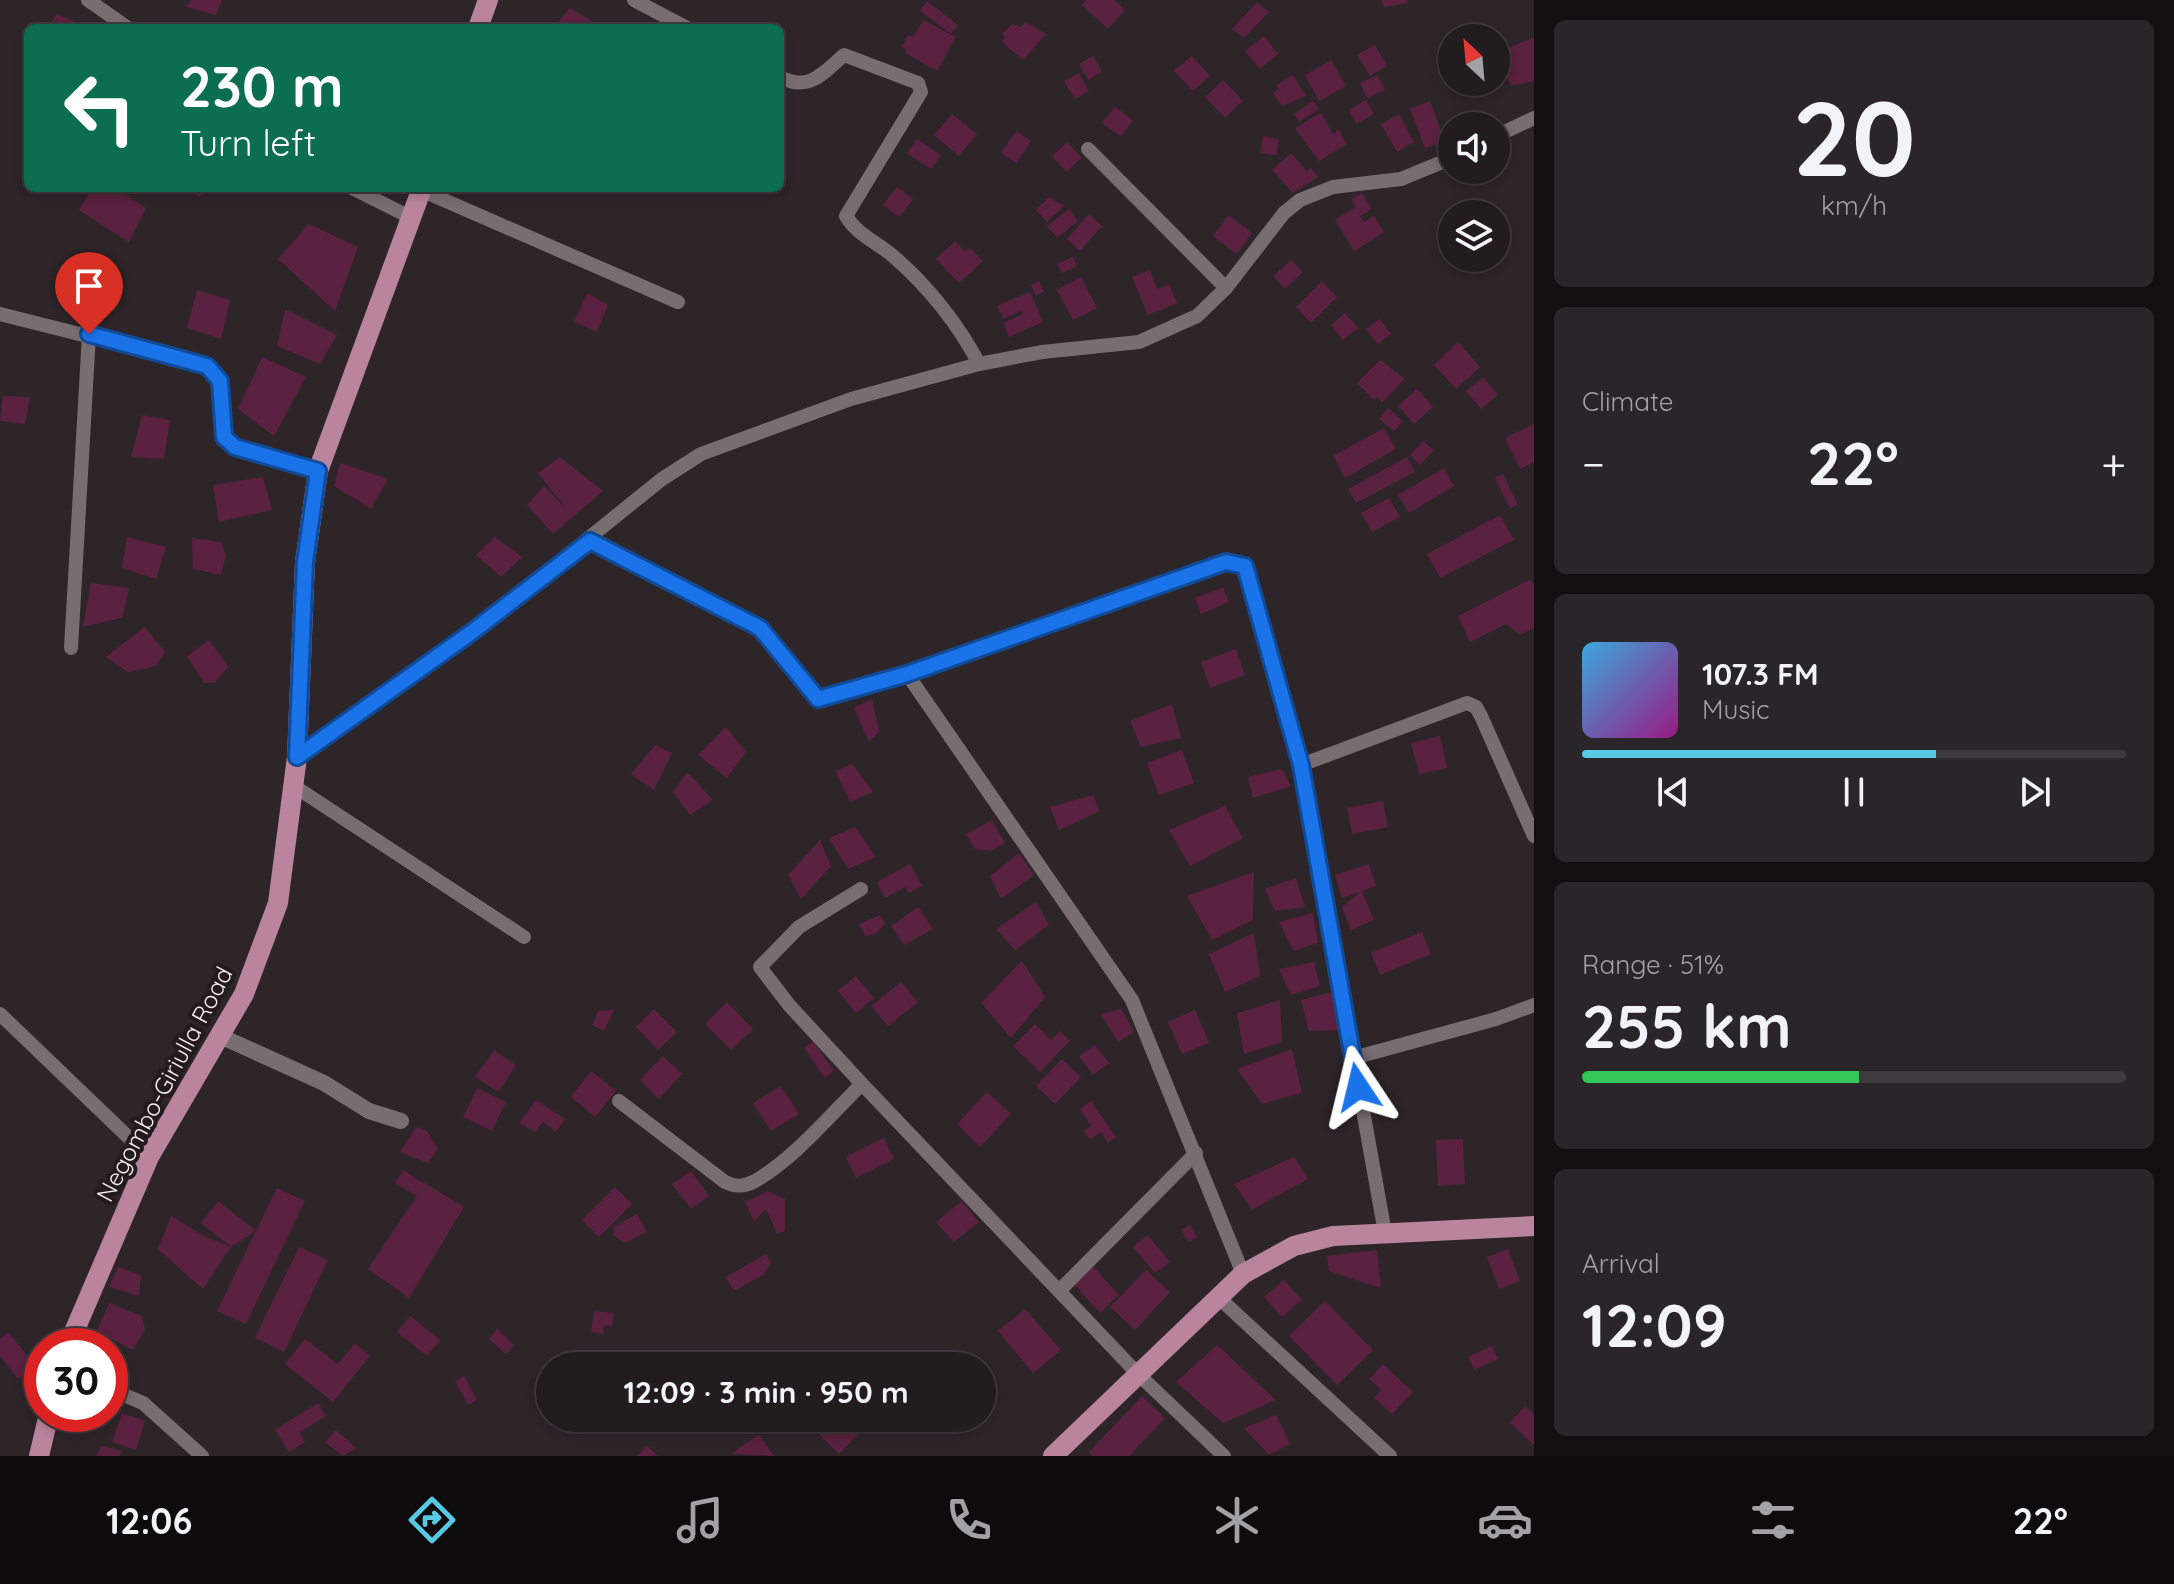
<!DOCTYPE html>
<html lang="en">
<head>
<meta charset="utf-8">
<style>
  body { margin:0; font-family:Quicksand,sans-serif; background:#2a2528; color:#f1f3f6; height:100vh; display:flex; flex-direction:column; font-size:30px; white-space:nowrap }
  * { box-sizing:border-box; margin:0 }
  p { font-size:26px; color:#a2a1a4 }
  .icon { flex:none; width:44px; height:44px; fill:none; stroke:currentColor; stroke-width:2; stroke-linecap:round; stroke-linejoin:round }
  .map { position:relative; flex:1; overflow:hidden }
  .drawer { display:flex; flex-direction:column; gap:20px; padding:20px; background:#130f11; width:640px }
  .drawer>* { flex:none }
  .hud { position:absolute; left:24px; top:24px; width:760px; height:168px; border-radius:12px; box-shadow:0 4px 12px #0003,0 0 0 2px #3f3a3d; background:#0b6e4f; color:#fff; overflow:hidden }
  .needle { width:52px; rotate:334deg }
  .buttons { position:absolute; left:1438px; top:24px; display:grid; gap:16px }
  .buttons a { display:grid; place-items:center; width:72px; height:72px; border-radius:50%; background:#221c1f; box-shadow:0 4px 12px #0003,0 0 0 2px #3f3a3d; font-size:40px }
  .speed { position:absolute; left:24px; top:1328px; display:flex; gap:16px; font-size:40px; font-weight:700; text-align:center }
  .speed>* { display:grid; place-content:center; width:104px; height:104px; border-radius:50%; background:#221c1f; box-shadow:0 4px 12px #0003,0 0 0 2px #3f3a3d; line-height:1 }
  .speed .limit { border:12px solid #d22; background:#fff; color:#111 }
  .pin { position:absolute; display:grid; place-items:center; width:68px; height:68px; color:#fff; margin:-82px -34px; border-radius:50% 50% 50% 0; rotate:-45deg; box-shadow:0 0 8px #0007 }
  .pin .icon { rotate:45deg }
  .me { position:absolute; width:88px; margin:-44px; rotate:350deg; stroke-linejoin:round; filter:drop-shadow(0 0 6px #0008) }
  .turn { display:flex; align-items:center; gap:28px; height:168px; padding:0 24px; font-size:36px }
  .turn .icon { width:104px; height:104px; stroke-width:2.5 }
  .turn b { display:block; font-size:56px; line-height:68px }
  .big { font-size:60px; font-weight:700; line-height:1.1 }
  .drawer .tile { flex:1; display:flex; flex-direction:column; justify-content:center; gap:12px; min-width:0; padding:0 28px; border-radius:12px; background:#2a2528 }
  .drawer .dial { align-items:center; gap:0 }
  .dial b { font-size:104px; line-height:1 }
  .song { display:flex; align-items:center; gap:24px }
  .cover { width:96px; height:96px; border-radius:12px; background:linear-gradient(135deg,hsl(200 70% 55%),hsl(310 70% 35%)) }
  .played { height:8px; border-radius:4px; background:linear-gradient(90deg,#57c9e2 65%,#3f3a3d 65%) }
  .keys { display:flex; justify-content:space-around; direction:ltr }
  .heat { display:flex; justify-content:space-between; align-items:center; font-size:44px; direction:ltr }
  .charge { height:12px; border-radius:6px; background:linear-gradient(90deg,#34c759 51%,#3f3a3d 0) }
  .trip { position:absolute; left:536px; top:1352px; width:460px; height:80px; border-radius:40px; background:#221c1f; box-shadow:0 4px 12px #0003,0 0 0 2px #3f3a3d; font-weight:700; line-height:80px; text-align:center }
  .tab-bar { display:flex; height:128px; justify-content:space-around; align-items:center; background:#0e0b0c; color:#a2a1a4 }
  .tab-bar .icon { width:56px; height:56px }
  .tab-bar .on { color:#57c9e2 }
  .tab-bar b { font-size:36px; color:#f1f3f6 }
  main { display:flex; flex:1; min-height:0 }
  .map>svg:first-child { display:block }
</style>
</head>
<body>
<main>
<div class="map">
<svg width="1534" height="1456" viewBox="0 0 1534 1456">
  <rect width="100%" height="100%" fill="#2e2529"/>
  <g fill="#5b2140">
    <path d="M191,0h31l-6,15 -30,-8z"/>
    <path d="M1086,0h28l11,10 -17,19 -26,-24z"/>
    <path d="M1381,0h26l1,3 -24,4z"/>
    <path d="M927,1l31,24 -7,9 -31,-23z"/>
    <path d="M1257,2l12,10 -25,26 -12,-9z"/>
    <path d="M570,8l29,17 -3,3h-43z"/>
    <path d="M57,14l24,10 -1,4h-32z"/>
    <path d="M923,20l33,17 -19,34 -32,-18 1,-4 -4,-2 6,-12 5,2z"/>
    <path d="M1026,22l20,12 -23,26 -22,-19 4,-4 -3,-3 10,-10 9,3z"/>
    <path d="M1264,36l14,18 -18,15 -15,-18z"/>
    <path d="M1534,37v44l-23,5 -15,-33z"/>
    <path d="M1375,45l12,21 -17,10 -13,-21z"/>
    <path d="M1093,56l9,16 -14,8 -9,-16z"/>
    <path d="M1192,56l18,20 -17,15 -19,-20z"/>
    <path d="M1331,60l15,26 -27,15 -14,-26z"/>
    <path d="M1079,73l10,18 -14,8 -11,-18z"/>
    <path d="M1293,75l13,21 -24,10 -9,-13 6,-4 -3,-4z"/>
    <path d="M1378,75l7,15 -18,8 -7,-15z"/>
    <path d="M1223,80l20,21 -18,17 -20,-21z"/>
    <path d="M1366,100l8,14 -17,10 -8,-14z"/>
    <path d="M1313,101l6,8 -20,13 -5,-8z"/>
    <path d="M1430,101l15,40 -20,7 -15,-39z"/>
    <path d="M1115,107l18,13 -12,16 -19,-13z"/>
    <path d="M1321,113l12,21 6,-4 8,14 -28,17 -24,-33z"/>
    <path d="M952,114l25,20 -18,22 -25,-21z"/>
    <path d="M1399,114l15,28 -17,10 -16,-28z"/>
    <path d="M1016,131l15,10 -15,22 -15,-10z"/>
    <path d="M1263,136l16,3 -3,16 -16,-2z"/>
    <path d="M917,139l24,16 -10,14 -24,-16z"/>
    <path d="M1067,142l15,16 -16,14 -14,-16z"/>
    <path d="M1291,153l16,18 4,-3 7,9 -25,16 -21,-23z"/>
    <path d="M897,187l16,12 -14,18 -16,-12z"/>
    <path d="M92,188h24l30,20 -17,34 -50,-32z"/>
    <path d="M185,188h27l-13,9z"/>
    <path d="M1362,193l10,16 -12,7 4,6 10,-6 10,16 -30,19 -19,-32 21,-12 -5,-8z"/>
    <path d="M1049,197l15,9 -17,16 -11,-12z"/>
    <path d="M1069,209l9,12 -21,17 -10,-12z"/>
    <path d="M1089,214l13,12 -22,25 -13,-12z"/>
    <path d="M1229,215l23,18 -15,21 -24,-18z"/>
    <path d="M309,224l49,23 -23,64 -57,-52z"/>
    <path d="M955,241l10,11 5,-4 13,13 -24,22 -23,-24z"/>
    <path d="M1073,257l4,9 -15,7 -5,-9z"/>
    <path d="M1291,260l12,12 -18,17 -12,-13z"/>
    <path d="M1150,270l7,19 12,-5 8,19 -29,12 -16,-38z"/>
    <path d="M1081,277l16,31 -24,12 -16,-30z"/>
    <path d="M1039,281l5,11 -8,3 -5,-10z"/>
    <path d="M1322,281l15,16 -26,26 -15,-16z"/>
    <path d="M197,290l33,10 -9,39 -34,-11z"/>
    <path d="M1030,292l13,30 -34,15 -6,-14 20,-9 -2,-3 -18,8 -6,-13z"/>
    <path d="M587,293l21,12 -11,27 -23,-10z"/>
    <path d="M285,309l52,26 -17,29 -43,-18z"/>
    <path d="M1345,313l13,15 -15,12 -12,-15z"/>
    <path d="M1380,319l11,15 -13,10 -12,-15z"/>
    <path d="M1458,342l22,25 -24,22 -22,-24z"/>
    <path d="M262,357l44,20 -32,59 -36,-27z"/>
    <path d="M1380,360l25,19 -23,23 -5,-5 -3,3 -17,-17z"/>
    <path d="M1483,377l15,18 -17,14 -15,-18z"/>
    <path d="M1417,389l16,18 -19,17 -16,-18z"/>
    <path d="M3,396l27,1 -5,27 -25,-3z"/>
    <path d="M1388,408l15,13 -9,10 -15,-12z"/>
    <path d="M142,415l28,5 -6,39 -33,-2z"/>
    <path d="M1534,424v38l-14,7 -15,-31z"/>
    <path d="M1384,428l12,21 -51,29 -12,-22z"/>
    <path d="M1423,441l11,9 -14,15 -10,-10z"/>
    <path d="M560,457l43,34 -50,43 -26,-29 17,-19 24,25 -30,-38z"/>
    <path d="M1407,457l8,15 -59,31 -8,-14z"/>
    <path d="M340,463l48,16 -17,30 -37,-23z"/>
    <path d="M1444,468l10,18 -45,27 -11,-18z"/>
    <path d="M1503,474l15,31 -8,3 -15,-30z"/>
    <path d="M263,477l9,33 -53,12 -6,-37z"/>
    <path d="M1389,498l11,19 -28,15 -11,-19z"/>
    <path d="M1500,515l14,25 -74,38 -13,-24z"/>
    <path d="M127,537l39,10 -10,32 -34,-11z"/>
    <path d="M495,537l27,20 -21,20 -25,-22z"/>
    <path d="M192,538l29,4 5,13 -5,20 -28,-6z"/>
    <path d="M1529,580l5,4v44l-14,7 -14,-11 -36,18 -12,-26z"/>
    <path d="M91,583l38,5 -7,30 -39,9z"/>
    <path d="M1223,587l6,15 -28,12 -6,-16z"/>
    <path d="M145,627l20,25 -9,14 -28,6 -22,-15z"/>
    <path d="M209,640l19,26 -13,17h-11l-17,-27z"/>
    <path d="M1236,649l9,26 -35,13 -9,-26z"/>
    <path d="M872,699l7,33 -10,10 -15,-34z"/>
    <path d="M1172,704l9,34 -40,9 -11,-26z"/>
    <path d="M726,727l20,25 -19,26 -29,-23z"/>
    <path d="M1440,736l7,32 -28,6 -8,-31z"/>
    <path d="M655,745l17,8 -18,37 -23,-16z"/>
    <path d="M1182,750l12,33 -35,12 -12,-32z"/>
    <path d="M852,764l21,28 -23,10 -15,-31z"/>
    <path d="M1282,769l9,17 -38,12 -5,-21z"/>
    <path d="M687,772l26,28 -23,15 -17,-23z"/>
    <path d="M1093,795l7,16 -41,19 -9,-23z"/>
    <path d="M1383,801l5,26 -36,7 -5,-26z"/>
    <path d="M1225,806l18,32 -53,28 -21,-36z"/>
    <path d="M992,820l13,23 -14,8 -16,-2 -9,-15z"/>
    <path d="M855,827l21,30 -28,12 -19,-31z"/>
    <path d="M820,840l11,26 -30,33 -13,-24z"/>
    <path d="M1019,853l15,22 -33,24 -11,-23z"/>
    <path d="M910,864l12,22 -13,7 -4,-6 -20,11 -8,-16z"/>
    <path d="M1369,864l7,22 -34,12 -7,-23z"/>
    <path d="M1254,872l-1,48 -41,20 -25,-44z"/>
    <path d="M1296,878l9,29 -30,4 -10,-22z"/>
    <path d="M1362,891l12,29 -23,10 -9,-23z"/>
    <path d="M1036,902l13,23 -34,25 -19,-21z"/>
    <path d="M918,907l15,22 -29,16 -13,-19z"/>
    <path d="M1313,913l5,30 -24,8 -15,-29z"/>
    <path d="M880,915l5,9 -10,10 -10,2 -6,-12z"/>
    <path d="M1422,932l9,22 -51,21 -9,-22z"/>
    <path d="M1254,933l6,43 -35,16 -16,-38z"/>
    <path d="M1022,961l23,36 -34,41 -30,-35z"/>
    <path d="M1314,962l6,24 -29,9 -12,-26z"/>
    <path d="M856,976l18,22 -18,15 -18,-22z"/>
    <path d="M901,982l17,20 -30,24 -17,-20z"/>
    <path d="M1336,991l2,39 -29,1 -8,-31z"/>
    <path d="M1280,1000l2,42 -38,12 -7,-41z"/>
    <path d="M727,1002l26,27 -22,21 -26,-26z"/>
    <path d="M654,1009l23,23 -19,18 -22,-23z"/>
    <path d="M1121,1009l13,23 -16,10 -17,-28z"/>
    <path d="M614,1010l-10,21 -12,-6 6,-14z"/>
    <path d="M1195,1010l14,33 -27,11 -14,-32z"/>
    <path d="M1035,1024l16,16 9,-9 10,10 -30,31 -27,-26z"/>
    <path d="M813,1041l21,30 -9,7 -21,-30z"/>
    <path d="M1095,1045l14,18 -16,12 -14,-19z"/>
    <path d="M1292,1049l10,44 -40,11 -25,-35z"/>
    <path d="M494,1050l22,15 -18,27 -23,-15z"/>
    <path d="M663,1056l19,18 -23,25 -19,-19z"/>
    <path d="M1062,1059l19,18 -26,27 -19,-18z"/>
    <path d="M591,1071l25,20 -21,26 -24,-20z"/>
    <path d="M781,1086l18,28 -28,17 -18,-28z"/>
    <path d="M477,1088l29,14 -14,29 -29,-14z"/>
    <path d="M987,1092l24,22 -31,33 -23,-23z"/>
    <path d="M536,1100l29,19 -9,13 -13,-10 -8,10 -16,-9z"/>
    <path d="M1091,1101l25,36 -8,6 -7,-11 -11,7 -6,-8 7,-5 -11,-17z"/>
    <path d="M416,1127l11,4 11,18 -10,14 -28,-11z"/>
    <path d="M884,1138l10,21 -38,19 -10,-21z"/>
    <path d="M1463,1139l2,45 -27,2 -2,-46z"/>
    <path d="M1294,1157l14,22 -56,31 -18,-26z"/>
    <path d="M403,1170l61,37 -55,91 -41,-29 49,-73 -22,-13z"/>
    <path d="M691,1171l18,25 -18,13 -19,-25z"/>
    <path d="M615,1187l17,17 -33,33 -17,-17z"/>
    <path d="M277,1188l28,13 -59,123 -29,-13z"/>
    <path d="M768,1191l17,8v32l-8,3 -11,-25 -12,12 -9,-19z"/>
    <path d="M218,1201l38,30 -25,16 -30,-24z"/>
    <path d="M962,1201l17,21 -25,20 -18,-20z"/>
    <path d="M637,1214l10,18 -22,11 -11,-7 -1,-9z"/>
    <path d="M171,1216l33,20 27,11 -28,42 -45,-40z"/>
    <path d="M1190,1225l7,12 -8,5 -8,-12z"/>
    <path d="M1148,1235l22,27 -15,11 -22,-26z"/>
    <path d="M299,1247l29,13 -44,92 -29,-14z"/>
    <path d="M1508,1249l12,32 -21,8 -12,-32z"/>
    <path d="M1377,1250l4,38 -52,-17 -2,-15z"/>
    <path d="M766,1254l5,9 -8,12 -29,16 -8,-14z"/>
    <path d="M1091,1264l28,31 -19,18 -28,-31z"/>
    <path d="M118,1267l23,8 -2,21 -30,-9z"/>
    <path d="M1146,1270l24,22 -35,38 -25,-23z"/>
    <path d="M1284,1280l18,20 -20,17 -18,-20z"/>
    <path d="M1325,1301l48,49 -36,35 -48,-49z"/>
    <path d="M109,1303l33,13 3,13 -12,21 -36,-19z"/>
    <path d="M1025,1309l36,41 -28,23 -35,-42z"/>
    <path d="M594,1311l20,2 -2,13 -8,-1 -1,9 -12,-2z"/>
    <path d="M410,1316l30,24 -13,16 -30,-24z"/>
    <path d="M497,1329l17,16 -8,9 -17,-15z"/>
    <path d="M8,1332l27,33 -17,14 -18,-23v-17z"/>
    <path d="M305,1339l33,25 17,-21 15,13 -37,46 -48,-38z"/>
    <path d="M1217,1345l59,55 -53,23 -47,-41z"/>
    <path d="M1492,1346l6,13 -24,11 -6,-13z"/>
    <path d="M950,1353l17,13h-27z"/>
    <path d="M1383,1364l30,28 -21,22 -18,-16 7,-8 -12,-11z"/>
    <path d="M464,1376l13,24 -9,5 -13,-24z"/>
    <path d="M1142,1396l23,22 -36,38h-37l-3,-4z"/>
    <path d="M318,1403l8,13 -26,17 5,9 -16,10 -14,-22z"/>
    <path d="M1525,1406l9,8v31l-24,-22z"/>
    <path d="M122,1413l23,8 -9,29 -24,-8z"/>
    <path d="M1276,1415l14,29 -21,11 -25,-27z"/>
    <path d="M829,1418h30l8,8 -28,28 -23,-23z"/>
    <path d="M336,1430l20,18 -13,8 -18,-14z"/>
    <path d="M759,1434l15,22 -43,-2z"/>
    <path d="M102,1446l20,5 -3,5h-23z"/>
    <path d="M647,1446l11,10h-21z"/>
  </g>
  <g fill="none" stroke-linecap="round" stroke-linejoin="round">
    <g stroke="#786e72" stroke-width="14">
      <path d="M88,0l40,28"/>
      <path d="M634,0l53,28"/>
      <path d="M780,77c29,15 42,-3 64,-22l74,28 3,9 -75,124c11,19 31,26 47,40 34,29 66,69 86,108"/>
      <path d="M1496,136l38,-18"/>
      <path d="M1088,149l138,139"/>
      <path d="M352,188l60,30"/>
      <path d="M421,190l257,112"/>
      <path d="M0,314l207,52 13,15 4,56 11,10 83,24"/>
      <path d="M590,541l170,87 58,71 89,-25 319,-112 19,4 56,199 84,468"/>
      <path d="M71,648l18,-314"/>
      <path d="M907,674l225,326 111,274"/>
      <path d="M297,757l175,-125 190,-153 39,-25 150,-55 128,-35 63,-12 97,-10 58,-26 29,-28 58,-75 16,-13 33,-13 68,-8 51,-21"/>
      <path d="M1301,765l166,-62 9,4 5,9 53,120"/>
      <path d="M294,786l230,151"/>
      <path d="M861,889l-62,38 -39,40 29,38 73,79"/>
      <path d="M0,1014l149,143"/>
      <path d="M1353,1058l143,-39 38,-14"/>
      <path d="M619,1101l106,81c10,5 19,5 30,-1 40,-23 74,-65 107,-97l275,289 87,83"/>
      <path d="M1061,1289l135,-136"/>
      <path d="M1218,1297l172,159"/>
      <path d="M110,1389l33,14 59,53"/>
    </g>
    <path stroke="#786e72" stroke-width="16" d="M220,1036l104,47 45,28 32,10"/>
    <g stroke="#ba849d" stroke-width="20">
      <path d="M478,28l10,-28"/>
      <path d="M68,1346l81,-189 95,-163 34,-91 19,-146 8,-195 13,-91 104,-283"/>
      <path d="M39,1456l10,-42"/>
      <path d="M1053,1456l190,-182 51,-28 39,-10 201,-10"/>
    </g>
  </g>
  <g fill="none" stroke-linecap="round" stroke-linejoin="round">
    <g stroke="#114b97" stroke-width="20">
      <path id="route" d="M89,334l118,32 13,15 4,56 11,10 83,24 -13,91 -8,195 175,-125 118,-91 170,87 58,71 89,-25 319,-112 19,4 56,199 57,322"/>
    </g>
    <use href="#route" stroke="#1a73e8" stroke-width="14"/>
  </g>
  <g text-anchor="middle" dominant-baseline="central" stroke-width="8" stroke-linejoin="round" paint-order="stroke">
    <g font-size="24" fill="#f5eef1" stroke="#241b1f">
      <text transform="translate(164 1084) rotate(-62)">Negombo-Giriulla Road</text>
    </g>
  </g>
</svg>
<div class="buttons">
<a><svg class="needle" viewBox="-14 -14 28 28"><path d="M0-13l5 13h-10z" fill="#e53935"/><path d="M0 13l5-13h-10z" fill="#a2a1a4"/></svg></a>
<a><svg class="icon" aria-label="sound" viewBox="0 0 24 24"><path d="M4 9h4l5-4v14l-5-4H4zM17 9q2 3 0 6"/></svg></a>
<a><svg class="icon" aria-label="layers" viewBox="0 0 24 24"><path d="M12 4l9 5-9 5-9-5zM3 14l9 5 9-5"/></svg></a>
</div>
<div class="speed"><div class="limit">30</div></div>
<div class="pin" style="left:89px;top:334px;background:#d93025"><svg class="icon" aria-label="arrive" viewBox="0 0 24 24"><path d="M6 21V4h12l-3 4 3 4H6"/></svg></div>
<svg class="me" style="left:1358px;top:1087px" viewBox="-20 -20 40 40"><path d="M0-17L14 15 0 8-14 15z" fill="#1a73e8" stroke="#fff" stroke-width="4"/></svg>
<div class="trip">12:09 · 3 min · 950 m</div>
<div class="hud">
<div class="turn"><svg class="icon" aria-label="left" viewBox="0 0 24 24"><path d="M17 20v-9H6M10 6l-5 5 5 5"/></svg><div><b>230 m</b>Turn left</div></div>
</div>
</div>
<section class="drawer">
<div class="tile dial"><b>20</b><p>km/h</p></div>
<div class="tile"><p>Climate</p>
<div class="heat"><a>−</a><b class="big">22°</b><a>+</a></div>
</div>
<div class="tile">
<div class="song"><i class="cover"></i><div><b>107.3 FM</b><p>Music</p></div></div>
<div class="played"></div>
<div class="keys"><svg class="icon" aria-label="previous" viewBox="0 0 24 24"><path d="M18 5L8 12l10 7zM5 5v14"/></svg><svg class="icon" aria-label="pause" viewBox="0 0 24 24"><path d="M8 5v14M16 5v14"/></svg><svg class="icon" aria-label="next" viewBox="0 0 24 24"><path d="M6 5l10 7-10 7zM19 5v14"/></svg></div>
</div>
<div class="tile"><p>Range · 51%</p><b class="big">255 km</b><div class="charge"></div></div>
<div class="tile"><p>Arrival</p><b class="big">12:09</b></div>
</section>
</main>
<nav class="tab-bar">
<b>12:06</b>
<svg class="icon on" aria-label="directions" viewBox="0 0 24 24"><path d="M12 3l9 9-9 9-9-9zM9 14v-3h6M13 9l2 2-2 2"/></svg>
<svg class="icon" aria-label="music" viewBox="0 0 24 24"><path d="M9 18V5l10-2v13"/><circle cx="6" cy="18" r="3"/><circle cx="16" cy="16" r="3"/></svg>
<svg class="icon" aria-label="phone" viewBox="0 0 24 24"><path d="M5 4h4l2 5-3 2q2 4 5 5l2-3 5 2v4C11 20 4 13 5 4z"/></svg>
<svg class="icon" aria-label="climate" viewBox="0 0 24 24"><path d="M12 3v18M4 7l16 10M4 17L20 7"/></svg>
<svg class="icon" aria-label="car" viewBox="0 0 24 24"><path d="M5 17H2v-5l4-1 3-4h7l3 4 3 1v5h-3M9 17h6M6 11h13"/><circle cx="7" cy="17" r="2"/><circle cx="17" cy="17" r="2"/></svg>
<svg class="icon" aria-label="filters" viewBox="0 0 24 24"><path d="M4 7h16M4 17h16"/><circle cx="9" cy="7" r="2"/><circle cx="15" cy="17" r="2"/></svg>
<b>22°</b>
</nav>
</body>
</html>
